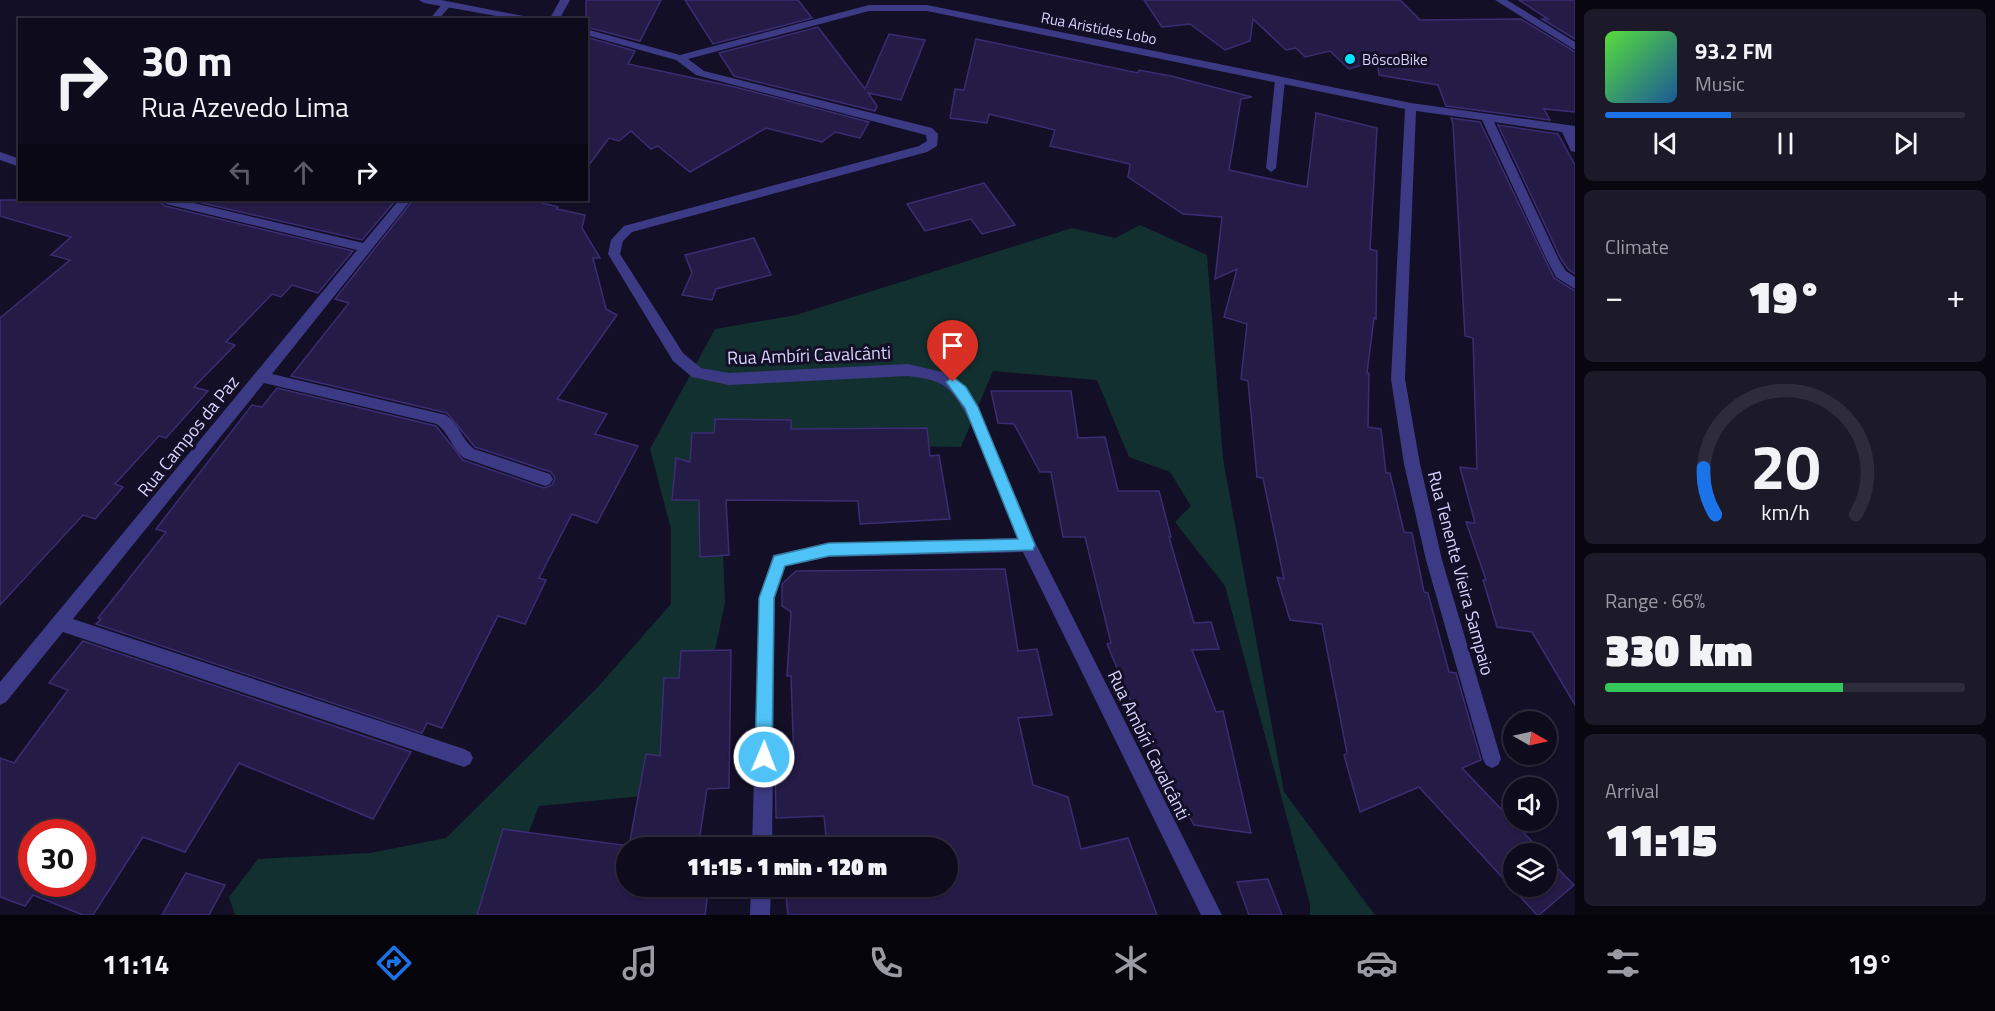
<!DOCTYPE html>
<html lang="en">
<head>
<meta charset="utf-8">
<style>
  body { margin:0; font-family:"Titillium Web",sans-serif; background:#1c1929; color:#f1f3f6; height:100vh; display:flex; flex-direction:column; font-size:22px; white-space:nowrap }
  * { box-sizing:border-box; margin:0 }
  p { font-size:20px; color:#9b9ba3 }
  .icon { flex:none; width:33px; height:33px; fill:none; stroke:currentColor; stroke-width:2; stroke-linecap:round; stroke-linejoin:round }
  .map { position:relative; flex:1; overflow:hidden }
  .panel { display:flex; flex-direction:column; gap:9px; padding:9px; background:#08060f; width:420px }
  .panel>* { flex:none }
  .guide { position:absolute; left:18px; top:18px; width:570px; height:183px; border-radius:0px; box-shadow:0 2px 4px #0004,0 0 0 2px #2e2b3b; background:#0e0b1c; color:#f1f3f6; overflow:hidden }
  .needle { width:39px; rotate:99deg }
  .tools { position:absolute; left:1503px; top:711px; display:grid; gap:12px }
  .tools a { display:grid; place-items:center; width:54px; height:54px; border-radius:50%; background:#0e0b1c; box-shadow:0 2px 4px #0004,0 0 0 2px #2e2b3b; font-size:30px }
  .speed { position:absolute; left:18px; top:819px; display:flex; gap:12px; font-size:30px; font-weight:700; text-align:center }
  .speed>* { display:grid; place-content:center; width:78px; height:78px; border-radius:50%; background:#0e0b1c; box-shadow:0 2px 4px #0004,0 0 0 2px #2e2b3b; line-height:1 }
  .speed .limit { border:9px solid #d22; background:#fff; color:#111 }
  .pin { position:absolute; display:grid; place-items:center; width:51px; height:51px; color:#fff; margin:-62px -26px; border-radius:50% 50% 50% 0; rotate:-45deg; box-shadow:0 0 6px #0007 }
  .pin .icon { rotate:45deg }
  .me { position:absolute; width:66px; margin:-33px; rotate:1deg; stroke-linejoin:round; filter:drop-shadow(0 0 4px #0008) }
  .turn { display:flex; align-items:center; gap:21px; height:126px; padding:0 24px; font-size:27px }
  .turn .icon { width:78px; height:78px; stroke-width:2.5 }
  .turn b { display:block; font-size:42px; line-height:51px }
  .lanes { display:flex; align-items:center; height:57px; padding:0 24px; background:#0003; justify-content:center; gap:30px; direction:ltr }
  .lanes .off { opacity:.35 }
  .big { font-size:45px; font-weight:800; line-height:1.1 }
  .panel .widget { flex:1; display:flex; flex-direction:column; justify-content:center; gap:9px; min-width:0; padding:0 21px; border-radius:9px; background:#1c1929 }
  .panel .dial { align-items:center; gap:0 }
  .dial svg { height:156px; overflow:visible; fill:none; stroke:#2e2b3b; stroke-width:7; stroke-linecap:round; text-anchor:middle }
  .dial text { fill:#f1f3f6; stroke:none }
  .song { display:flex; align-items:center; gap:18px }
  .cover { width:72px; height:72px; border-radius:9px; background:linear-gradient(135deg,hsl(110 70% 55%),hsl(210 70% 35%)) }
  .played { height:6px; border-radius:3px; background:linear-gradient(90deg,#1a73e8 35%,#2e2b3b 35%) }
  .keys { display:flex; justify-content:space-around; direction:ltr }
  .heat { display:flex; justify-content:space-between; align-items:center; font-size:33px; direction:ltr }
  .charge { height:9px; border-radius:4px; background:linear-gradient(90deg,#34c759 66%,#2e2b3b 0) }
  .trip { position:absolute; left:616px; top:837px; width:342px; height:60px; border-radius:30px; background:#0e0b1c; box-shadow:0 2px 4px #0004,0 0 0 2px #2e2b3b; font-weight:800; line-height:60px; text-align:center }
  .tab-bar { display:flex; height:96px; justify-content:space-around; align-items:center; background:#06040b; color:#9b9ba3 }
  .tab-bar .icon { width:42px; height:42px }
  .tab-bar .selected { color:#1a73e8 }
  .tab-bar b { font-size:27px; color:#f1f3f6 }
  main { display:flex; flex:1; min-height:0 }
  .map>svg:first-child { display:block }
</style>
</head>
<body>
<main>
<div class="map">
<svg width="1575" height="915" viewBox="0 0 1575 915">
  <rect width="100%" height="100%" fill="#130f26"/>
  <path fill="#12302f" d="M1140,225l67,30 16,204 61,333 91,123h-65v-11l-85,-318 -50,-64 16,-16 -21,-34 -41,-15 -32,-77 -104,-9 -32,76 -242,-4 6,160 -40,189 -146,14 -43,109h-261l-6,-18 29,-38 112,-6 76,-15 151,-150 74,-84v-75l-21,-80 65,-120 81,-14 276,-87 43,10z"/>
  <g fill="#241b47" stroke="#3b2d73" stroke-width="1.5" fill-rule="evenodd">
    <path d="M586,0h75l-21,41 -54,-14z"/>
    <path d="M685,0h113l14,18 -99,26z"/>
    <path d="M1144,0h256l20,20 101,-1 54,33v60l-31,-3 6,11 -104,-14 -8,-21 -59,-10 -2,-14 -28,8 -19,-18 -25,6 -9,-9 -10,2 -33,-31 -3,22 -25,9 -35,-26 -28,3z"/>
    <path d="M1519,0h56v39l-33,-20h6z"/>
    <path d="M818,27l47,62 24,-55 36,6 -24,60 -33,-7 9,13 -2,5 -141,-35 -15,-23z"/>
    <path d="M586,37l49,14 -7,13 107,23 134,35 -9,16 -25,-6 -13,10 -56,-14 -76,44 -32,-26 -7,3 -20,-18 -12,10 -10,-3 -23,31z"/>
    <path d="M976,39l162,34 1,-3 32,6 81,21 -11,2 -12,71 78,17 9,-74 61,15 -7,121 7,2 -1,68 -2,-1 -7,55h2l-1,54 13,2 5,44h4l14,59 8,1 12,59 4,1 21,79 7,1 25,87 -19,8 82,86h-30v32h32v-30l28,29 -35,30h-2l-118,-128 -59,25 -16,-57 3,-2 -25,-129 -32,-4 -13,-43 7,2 -21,-101 -6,-1 -9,-96 -7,-2 6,-55 -23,-7 13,-48 -22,10 7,-62 -39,-3 -55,-37 2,-13 -80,-18 5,-16 -66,-16 -2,9 -37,-5 5,-29 9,1z"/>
    <path d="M1451,118l29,4 74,156 21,13v414l-43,-73 -35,-5 -14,-47h3l-20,-58 9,1 -15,-56 17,2 -4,-131 -8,-2 -12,-212z"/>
    <path d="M1498,125l60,9 17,31v109l-7,-5 -7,-10z"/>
    <path d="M984,183l31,42 -33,9 -11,-15 -46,12 -18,-27z"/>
    <path d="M0,200h158l7,6 188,45 -35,42 -26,-8 -11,12 -9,-3 -46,48 9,3 -41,42 14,4 -42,47 -7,-2 -44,48 8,3 -28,32 -12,-4 -83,90v-287l70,-58 -19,-5 20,-18 -71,-21z"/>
    <path d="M189,200h207l-34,40z"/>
    <path d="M413,200h118l27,7 -1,2 28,6 -3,13 18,30h-7l13,51 11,6 -60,84 50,15 -12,20 43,12 -41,77 -25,-9 -33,64 7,2 -21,44 -27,-8 -56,112 -15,-5 -5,10 -326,-109 5,-5 -3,-1 68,-86 -10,-3 96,-124 10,2 15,-19 159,38 27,34 81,28 8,-3 3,-7 -4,-6 -76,-25 -28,-34 -156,-37 58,-73 -14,-4z"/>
    <path d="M754,238l17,37 -55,14 -4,11 -30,-5 10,-22 -7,-18z"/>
    <path d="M991,391h80l7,47 27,-1 13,54h41l12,46h-2l25,86 17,-1 8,27 -27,1 24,62 7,-1 28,122 -57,-8 -55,-104 -32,-77 4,-1 -26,-106h-22l-12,-65h-11l-26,-48 -16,-1z"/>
    <path d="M715,419l76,1v9l136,-1 3,28 9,-1 11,64 -90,5 -2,-23 -132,-1 3,55 -29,2 -1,-57h-27l4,-42 14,4 2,-29h22z"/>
    <path d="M1005,569l13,82 19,-2 15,66 -34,3 15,67 35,12 13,52 47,-11 29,77h-369l-3,-29h163v-38h-121l-3,-32 -48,2 -1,-54 19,-1 -3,-87h-4l4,-64 -9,-6v-22l14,-13z"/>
    <path d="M83,641l328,111 -38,67 -134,-56 -54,89 -42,-15 -50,78h-10l-50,-20 -8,11 -25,-9v-139l14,5 54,-73 -19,-7zM32,832h50v52h-50z"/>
    <path d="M731,650l-2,138 -22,1 -9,59h-71v38h82l-4,29h-228l26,-86 126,17 17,-92 14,2 4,-78h15l2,-27z"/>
    <path d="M186,873l39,12 -16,30h-47z"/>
    <path d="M1268,879l14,36h-33l-12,-33z"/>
  </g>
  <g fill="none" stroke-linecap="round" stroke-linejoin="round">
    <g fill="#3d3a85" fill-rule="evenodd">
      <path d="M444,2l8,2 -14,16h-9z"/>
      <path d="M1280,77l5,3 -9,88 -5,4 -5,-4 9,-88z"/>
    </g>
    <g fill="#3d3a85" fill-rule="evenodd">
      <path d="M419,0h22l103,20h-25l-95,-17z"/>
      <path d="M560,0h10l-11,20h-10z"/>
      <path d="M1495,0h12l68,42v8z"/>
      <path d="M869,5h58l484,98 164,23v26l-4,-1 -9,-19 -68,-10 65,138 7,11 9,6v12l-19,-12 -9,-17 -65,-140 -66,-9 -11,268 15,85 22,96 59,199 -3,6 -6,3 -6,-3 -3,-6 -57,-199 -22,-96 -13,-85 14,-270 -478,-98h-58l-181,48 16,12 228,57 6,6 -1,12 -10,6 -295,80 -9,9 -3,13 63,99 18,15 28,5 179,-9 34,8 22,14 14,21 57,135 187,373h-21l-178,-363 -194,5 -44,9 -10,32 -3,250h-20l7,-250 14,-43 56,-12 188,-5c-13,-33 -46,-131 -70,-150 -11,-9 -25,-10 -39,-12l-179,9 -37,-8 -19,-16 -65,-107 3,-14 13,-14 295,-80 8,-5 -1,-6 -230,-60 -20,-15 -90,-25v-6l94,26z"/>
      <path d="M0,152l20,7v8l-20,-7z"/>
      <path d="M160,200h21l182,43 36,-43h12l-139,174 174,41c13,9 16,25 28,34l76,25 3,5 -3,5 -5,2 -81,-28c-12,-9 -15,-25 -27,-34l-173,-41 -191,236 391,130 6,3 3,6 -3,6 -6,3 -401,-135 -57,70 -6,3v-23l357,-432 -191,-46z"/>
      <path d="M751,886h20l-1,29h-20z"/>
    </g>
  </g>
  <path fill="#4fc3f7" stroke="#337fa1" stroke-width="1.5" d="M953,377l13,10 12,20 57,138 -2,5 -204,6 -44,10 -11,32 -2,159 -3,6 -5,2 -6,-2 -3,-6 4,-159 15,-42 55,-13 189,-4 -53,-131 -19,-26z"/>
  <circle fill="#00e5ff" stroke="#130f26" stroke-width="2" cx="1350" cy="59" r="6"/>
  <g text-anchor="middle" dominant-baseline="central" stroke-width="6" stroke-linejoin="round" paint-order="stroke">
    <g font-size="15" fill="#d9d4ff" stroke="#130f26">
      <text transform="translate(1099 28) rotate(11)">Rua Aristides Lobo</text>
    </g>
    <g font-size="15" fill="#d9d4ff" stroke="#130f26" text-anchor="start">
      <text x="1362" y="59">BôscoBike</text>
    </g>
    <g font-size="18" fill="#d9d4ff" stroke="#130f26">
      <text transform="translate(809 355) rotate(-2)">Rua Ambíri Cavalcânti</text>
      <text transform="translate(188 436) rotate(-51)">Rua Campos da Paz</text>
      <text transform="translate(1461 573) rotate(75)">Rua Tenente Vieira Sampaio</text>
      <text transform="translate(1149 745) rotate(64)">Rua Ambíri Cavalcânti</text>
    </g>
  </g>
</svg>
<div class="tools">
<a><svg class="needle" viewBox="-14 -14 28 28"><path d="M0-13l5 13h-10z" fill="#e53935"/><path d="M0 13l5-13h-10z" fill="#9b9ba3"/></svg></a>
<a><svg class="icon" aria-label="sound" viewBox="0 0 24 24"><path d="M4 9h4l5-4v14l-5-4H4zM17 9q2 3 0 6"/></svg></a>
<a><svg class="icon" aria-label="layers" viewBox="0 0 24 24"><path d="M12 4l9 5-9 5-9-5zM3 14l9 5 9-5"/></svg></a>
</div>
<div class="speed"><div class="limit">30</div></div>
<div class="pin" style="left:953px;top:382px;background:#d93025"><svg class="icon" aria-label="arrive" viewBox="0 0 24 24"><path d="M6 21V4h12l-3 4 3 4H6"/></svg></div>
<svg class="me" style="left:764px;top:757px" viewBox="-20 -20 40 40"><circle r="17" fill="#4fc3f7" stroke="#fff" stroke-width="3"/><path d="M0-11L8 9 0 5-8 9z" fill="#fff"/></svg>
<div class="trip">11:15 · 1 min · 120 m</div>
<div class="guide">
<div class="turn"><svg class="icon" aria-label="right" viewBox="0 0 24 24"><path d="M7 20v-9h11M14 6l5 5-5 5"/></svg><div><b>30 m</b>Rua Azevedo Lima</div></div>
<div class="lanes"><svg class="icon off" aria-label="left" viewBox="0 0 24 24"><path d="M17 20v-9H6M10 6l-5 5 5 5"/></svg><svg class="icon off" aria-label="ahead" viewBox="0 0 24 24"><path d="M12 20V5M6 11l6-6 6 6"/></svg><svg class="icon" aria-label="right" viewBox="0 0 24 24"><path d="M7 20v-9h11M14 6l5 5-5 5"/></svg></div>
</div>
</div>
<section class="panel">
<div class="widget">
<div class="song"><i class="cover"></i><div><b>93.2 FM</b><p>Music</p></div></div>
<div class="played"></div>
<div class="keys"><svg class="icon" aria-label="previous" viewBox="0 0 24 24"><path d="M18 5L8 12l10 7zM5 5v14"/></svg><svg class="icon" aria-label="pause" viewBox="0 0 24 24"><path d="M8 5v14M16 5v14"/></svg><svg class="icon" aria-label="next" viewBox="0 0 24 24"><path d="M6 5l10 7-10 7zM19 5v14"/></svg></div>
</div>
<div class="widget"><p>Climate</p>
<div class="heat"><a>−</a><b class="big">19°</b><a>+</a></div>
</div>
<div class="widget dial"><svg viewBox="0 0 100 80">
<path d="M14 69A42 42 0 1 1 86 69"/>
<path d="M14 69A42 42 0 0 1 8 45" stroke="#1a73e8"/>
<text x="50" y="56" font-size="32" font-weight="700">20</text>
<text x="50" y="72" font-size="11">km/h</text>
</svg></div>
<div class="widget"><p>Range · 66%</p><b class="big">330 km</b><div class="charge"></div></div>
<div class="widget"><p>Arrival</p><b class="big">11:15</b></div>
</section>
</main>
<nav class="tab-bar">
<b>11:14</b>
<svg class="icon selected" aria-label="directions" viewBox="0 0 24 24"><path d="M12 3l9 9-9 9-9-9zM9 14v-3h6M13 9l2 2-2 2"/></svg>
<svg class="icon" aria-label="music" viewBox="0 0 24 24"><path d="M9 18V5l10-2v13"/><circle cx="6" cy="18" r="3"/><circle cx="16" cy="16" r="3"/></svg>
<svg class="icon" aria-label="phone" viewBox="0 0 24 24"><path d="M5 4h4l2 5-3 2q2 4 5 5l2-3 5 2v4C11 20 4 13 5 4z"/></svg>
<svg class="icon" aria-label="climate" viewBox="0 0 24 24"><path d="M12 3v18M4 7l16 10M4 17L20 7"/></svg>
<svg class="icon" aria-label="car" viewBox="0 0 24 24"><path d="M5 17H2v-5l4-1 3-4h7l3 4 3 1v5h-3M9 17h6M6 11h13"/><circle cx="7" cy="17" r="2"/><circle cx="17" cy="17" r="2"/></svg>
<svg class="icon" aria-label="filters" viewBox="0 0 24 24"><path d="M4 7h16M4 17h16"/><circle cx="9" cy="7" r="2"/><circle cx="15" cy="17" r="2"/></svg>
<b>19°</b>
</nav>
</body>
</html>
